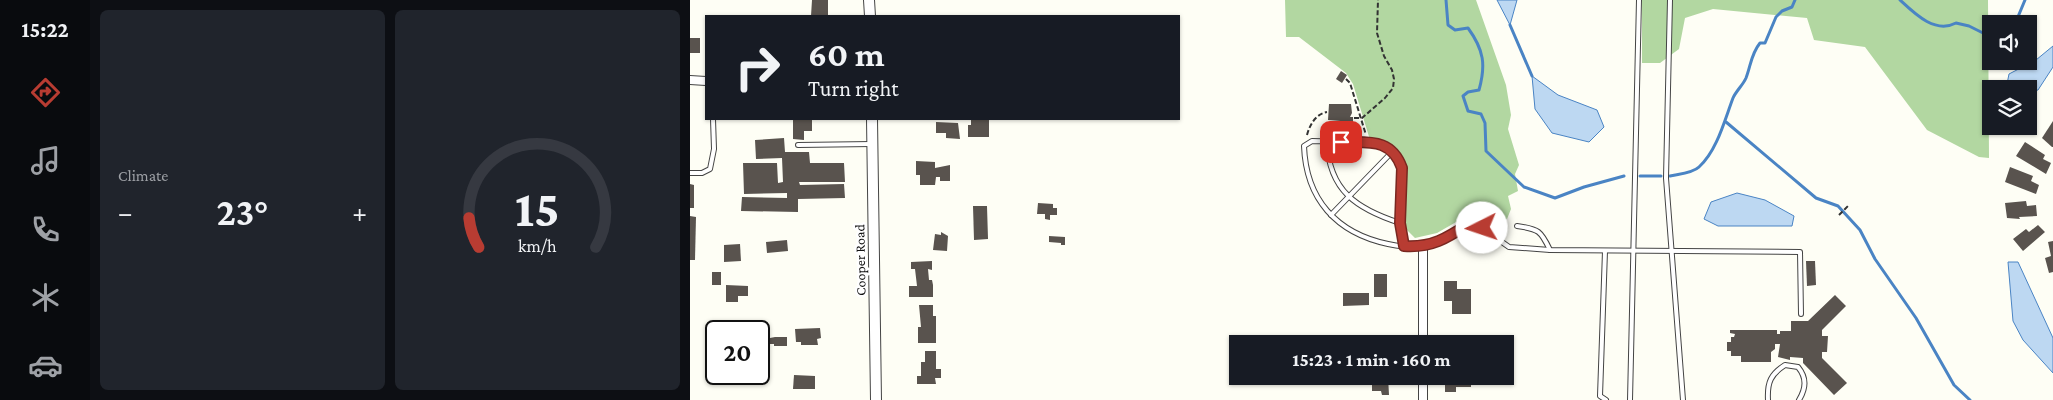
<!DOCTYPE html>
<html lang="en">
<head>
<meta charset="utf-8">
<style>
  body { margin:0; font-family:"Crimson Pro",serif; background:#20242c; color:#f1f3f6; height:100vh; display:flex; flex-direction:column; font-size:19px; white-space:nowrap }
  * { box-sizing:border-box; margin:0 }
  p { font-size:16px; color:#9ea1a6 }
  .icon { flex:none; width:28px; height:28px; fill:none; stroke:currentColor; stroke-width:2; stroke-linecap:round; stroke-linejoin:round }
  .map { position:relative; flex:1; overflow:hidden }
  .drawer { display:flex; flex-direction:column; gap:10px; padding:10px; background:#0d0f14; width:600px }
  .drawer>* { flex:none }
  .banner { position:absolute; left:15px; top:15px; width:475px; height:105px; border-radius:0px; box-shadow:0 1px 4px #0004; background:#171b24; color:#f1f3f6; overflow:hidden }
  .fabs { position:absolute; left:1292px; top:15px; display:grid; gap:10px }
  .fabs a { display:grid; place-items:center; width:55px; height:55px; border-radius:0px; background:#171b24; box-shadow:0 1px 4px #0004; font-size:25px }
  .speed { position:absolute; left:15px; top:320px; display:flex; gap:10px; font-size:25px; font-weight:700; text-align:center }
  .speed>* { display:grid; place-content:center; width:65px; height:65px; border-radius:50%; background:#171b24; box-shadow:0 1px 4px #0004; line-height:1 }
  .speed .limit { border:2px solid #111; border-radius:8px; background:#fff; color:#111 }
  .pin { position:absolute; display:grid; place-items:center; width:42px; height:42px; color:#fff; margin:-21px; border-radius:10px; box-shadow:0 2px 8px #0006 }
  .me { position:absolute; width:55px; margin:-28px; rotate:266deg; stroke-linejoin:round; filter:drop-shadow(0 0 4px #0008) }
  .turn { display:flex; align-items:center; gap:18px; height:105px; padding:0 20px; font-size:22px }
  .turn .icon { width:65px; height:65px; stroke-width:2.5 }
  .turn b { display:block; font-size:35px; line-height:42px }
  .big { font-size:38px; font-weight:700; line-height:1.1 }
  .drawer .card { flex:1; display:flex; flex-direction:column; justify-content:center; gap:8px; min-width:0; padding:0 18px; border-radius:8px; background:#20242c }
  .drawer .dial { align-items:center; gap:0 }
  .dial svg { height:130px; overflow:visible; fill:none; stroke:#363941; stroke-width:7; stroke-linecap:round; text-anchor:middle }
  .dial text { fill:#f1f3f6; stroke:none }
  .heat { display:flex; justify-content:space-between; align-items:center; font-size:28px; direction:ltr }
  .drawer .tiles { flex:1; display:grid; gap:10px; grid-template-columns:repeat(2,1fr) }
  .trip { position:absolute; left:539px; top:335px; width:285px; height:50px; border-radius:0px; background:#171b24; box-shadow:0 1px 4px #0004; font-weight:700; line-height:50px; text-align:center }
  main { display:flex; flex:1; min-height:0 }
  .menu { display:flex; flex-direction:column; width:90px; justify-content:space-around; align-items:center; background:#090b0e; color:#9ea1a6 }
  .menu .icon { width:35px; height:35px }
  .menu .selected { color:#b83c32 }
  .menu b { font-size:22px; color:#f1f3f6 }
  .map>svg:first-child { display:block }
</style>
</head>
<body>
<main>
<nav class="menu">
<b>15:22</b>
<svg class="icon selected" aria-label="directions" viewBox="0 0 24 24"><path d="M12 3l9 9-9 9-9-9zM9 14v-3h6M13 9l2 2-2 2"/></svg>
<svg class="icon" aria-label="music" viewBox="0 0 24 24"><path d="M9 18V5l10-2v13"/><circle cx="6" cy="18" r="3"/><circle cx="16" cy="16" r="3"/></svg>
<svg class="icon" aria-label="phone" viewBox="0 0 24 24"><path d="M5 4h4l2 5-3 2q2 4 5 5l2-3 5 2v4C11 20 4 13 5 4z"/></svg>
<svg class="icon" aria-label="climate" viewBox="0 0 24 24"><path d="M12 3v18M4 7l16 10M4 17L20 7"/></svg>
<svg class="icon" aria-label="car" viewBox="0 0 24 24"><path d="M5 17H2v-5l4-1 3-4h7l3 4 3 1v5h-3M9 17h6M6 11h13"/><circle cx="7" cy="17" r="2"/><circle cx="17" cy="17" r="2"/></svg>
</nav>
<section class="drawer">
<div class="tiles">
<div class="card"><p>Climate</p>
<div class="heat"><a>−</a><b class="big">23°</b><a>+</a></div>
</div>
<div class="card dial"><svg viewBox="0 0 100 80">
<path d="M14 69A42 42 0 1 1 86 69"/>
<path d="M14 69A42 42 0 0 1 8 51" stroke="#b83c32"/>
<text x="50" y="56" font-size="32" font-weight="700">15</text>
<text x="50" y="72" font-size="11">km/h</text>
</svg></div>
</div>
</section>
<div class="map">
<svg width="1363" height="400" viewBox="0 0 1363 400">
  <rect width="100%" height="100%" fill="#fefef5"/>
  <g fill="#b2d7a1">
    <path d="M595,0h191l30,85 5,30 -3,14 11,36 -4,9 3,17 -10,5 3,13 -4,10 -8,3 -15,-16 -47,27 -22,5 -10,-10 -4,-73 -15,-14 -16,-1 -17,-56 -7,-11 -47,-36h-13z"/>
    <path d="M952,0h346l1,158 -10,-1 -52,-27 -62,-83 -51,-7 -7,-22 -94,-9 -28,9 -6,31 -19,14h-18z"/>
  </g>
  <g fill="#bdd8f2" stroke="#4a84c4">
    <path d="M807,0h20l-7,25z"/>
    <path d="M1363,46v21l-15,23 -9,2v-3h-23l3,-15 27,-14z"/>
    <path d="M842,76l26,19 39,15 7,17 -15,15 -37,-9 -17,-24z"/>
    <path d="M1047,193l28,7 29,16 -2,10h-74l-14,-7 7,-17z"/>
    <path d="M1318,262h10l35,76v35l-30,-33 -10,-19z"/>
  </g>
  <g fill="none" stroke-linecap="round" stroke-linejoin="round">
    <g stroke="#4a84c4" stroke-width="3">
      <path d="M756,0l2,25 7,5 13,-2c16,22 18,37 11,62l-11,2 -5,4 5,15 13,3 4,9 1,28 38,36 31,11 29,-11 40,-11"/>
      <path d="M1210,0c15,14 35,34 56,23l13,3 22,11"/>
      <path d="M1325,24l10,-24"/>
      <path d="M820,25l22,51"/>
      <path d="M1036,122l90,76 22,8 22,24 15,29 41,59 38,67 16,15"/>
      <path d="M950,176h21"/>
      <path d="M980,176c9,-2 23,-3 29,-9 18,-16 26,-48 34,-69 3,-7 10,-13 13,-20 5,-13 5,-24 14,-35h5l11,-26 6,-6 10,-4 3,-7"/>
    </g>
  </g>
  <g fill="#59534e">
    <path d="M122,0h16v16h-17z"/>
    <rect x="0" y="38" width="10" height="15"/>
    <path d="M651,71l6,4 -5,8 -6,-4z"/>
    <path d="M639,104h22l1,9 -2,4h3v5l-25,-2z"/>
    <path d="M103,119h19v12h-8v9l-11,-1z"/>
    <path d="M281,119h18v18h-21v-12h3z"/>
    <path d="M1363,121v26h-1l-10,-9z"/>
    <path d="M246,122l22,1 2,16 -14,-1v-5h-10z"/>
    <path d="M94,138l1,14h24l1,11h34l1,19h-46l1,3 44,-1 1,14 -47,1v13l-57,-1 1,-14 45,1v-5l-43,1 -1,-31h34l1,20 5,-1 -1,-24 -26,1 -1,-19z"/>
    <path d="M1335,142l20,13 -2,4 8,4 -5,11 -30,-18z"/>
    <path d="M226,161l19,1v6l15,-3v16h-10v-4h-4l-1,8h-15v-10h-4z"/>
    <path d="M1320,167l23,9 -2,5 8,4 -3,9 -31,-12z"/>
    <path d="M0,184l4,1v23h-4z"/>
    <path d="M1336,201l1,5 9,-1 1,11 -18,1 1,2 -13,-1 -2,-15z"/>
    <path d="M348,203l15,1v4h4v7h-7v5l-5,-1v-5h-8z"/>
    <path d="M283,206h14l1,33 -14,1z"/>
    <path d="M0,216l6,1 -1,43h-5z"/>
    <path d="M1348,225l7,7 -22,19 -10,-12 13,-10 3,3z"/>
    <path d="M251,232l7,4 -1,15 -14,-1 2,-16 6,1z"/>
    <path d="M359,236l16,1v8h-4v-2l-12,-1z"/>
    <path d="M97,240l1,11 -21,2 -1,-11z"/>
    <path d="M1363,241v31l-4,1 -4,-15 6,-2 -3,-14z"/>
    <path d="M50,244l1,17 -17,1v-17z"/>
    <path d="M242,261v9l-4,-1 1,11h3l1,5v12h-24v-11h8l-2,-17h-4v-7z"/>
    <path d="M1116,261h9l1,24 -9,1z"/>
    <rect x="22" y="272" width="9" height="13"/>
    <rect x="684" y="274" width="13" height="23"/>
    <path d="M754,281h13v8h14v25h-19v-13h-8z"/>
    <path d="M36,285l22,1v10h-10v6h-12z"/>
    <path d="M653,293h26v12l-26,1z"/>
    <path d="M1145,295l11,11 -24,24v6h6l-1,16h-5v6l25,25 -13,12 -31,-32v-5l-13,-1v3l-12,-3 2,-13h-5v5l-4,3v10h-30v-6h-10v-5h-4v-9h4v-5h3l1,-3 -5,-1v-3h47v4h3v-3h11v-10h17z"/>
    <path d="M229,305h14v11h3v27h-18v-16h3z"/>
    <path d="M130,328l1,10 -4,1 1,6h-17v-3h-5l-1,-13z"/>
    <path d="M85,337h12v9h-13v-2h-4v-6z"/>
    <path d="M235,351h11v18h5v9h-6l1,6h-19v-8h4v-14h4z"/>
    <path d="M69,366h2v13h-11l1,-5h8z"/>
    <path d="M104,375l21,1v13h-22z"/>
    <path d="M682,376h16l1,19h-7l-1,-4h-9z"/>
    <path d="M765,376h16v11h-15v5h-11v-15z"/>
  </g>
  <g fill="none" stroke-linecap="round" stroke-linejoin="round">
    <g stroke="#444" stroke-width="6">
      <g id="service">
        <path d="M980,0l-4,178 17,222"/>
        <path d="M637,142c2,49 30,67 73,81"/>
        <path d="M108,145l74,-1"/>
        <path d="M0,173h12l8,-4 4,-20 -1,-30"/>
        <path d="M641,215l61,-63"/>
        <path d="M827,226c22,3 24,5 33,24"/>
        <path d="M714,246l-4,-23 2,-55c-3,-10 -11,-20 -21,-25l-69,-2 -8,5c2,53 32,87 84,98 10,2 24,4 34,3 16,-2 35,-15 48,-24l12,5 27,19 41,3 250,2 1,62"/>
        <path d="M915,251l-5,145 6,4"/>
        <path d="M940,400l9,-400"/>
        <path d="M1078,400c-1,-18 3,-26 17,-35l13,2c9,11 8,21 1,33"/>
      </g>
    </g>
    <g stroke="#444" stroke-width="10">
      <g id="minor">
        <path d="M0,80l16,1"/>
        <path d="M733,247v97"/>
        <path d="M733,376v24"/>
      </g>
    </g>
    <g stroke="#444" stroke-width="12">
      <g id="tertiary">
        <path d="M179,0l1,16"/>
        <path d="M182,119l4,281"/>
      </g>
    </g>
    <g stroke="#333" stroke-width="2" stroke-dasharray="5 2.5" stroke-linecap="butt">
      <path d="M656,79l4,4 16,52"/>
      <path d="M664,118h8l23,-20 8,-10 1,-9 -2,-9 -8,-14 -7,-23 1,-33"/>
      <path d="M617,135c3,-11 9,-21 20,-23"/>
      <path d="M1149,215l9,-9"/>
    </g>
    <use href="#service" stroke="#fff" stroke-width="4"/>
    <use href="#minor" stroke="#fff" stroke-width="8"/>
    <use href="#tertiary" stroke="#fff" stroke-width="10"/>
  </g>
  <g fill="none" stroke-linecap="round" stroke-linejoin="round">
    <g stroke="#782720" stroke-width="12">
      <path id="route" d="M651,142c26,1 50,-5 61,26l-2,55 4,23c28,2 43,-8 66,-23l12,5"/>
    </g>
    <use href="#route" stroke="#b83c32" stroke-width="9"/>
  </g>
  <g text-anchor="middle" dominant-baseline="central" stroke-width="5" stroke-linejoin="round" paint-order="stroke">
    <g font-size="14" fill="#111" stroke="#fff">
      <text transform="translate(170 260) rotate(-91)">Cooper Road</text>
    </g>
  </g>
</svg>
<div class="fabs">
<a><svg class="icon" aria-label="sound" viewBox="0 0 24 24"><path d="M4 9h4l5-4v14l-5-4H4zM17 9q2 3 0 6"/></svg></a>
<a><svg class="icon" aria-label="layers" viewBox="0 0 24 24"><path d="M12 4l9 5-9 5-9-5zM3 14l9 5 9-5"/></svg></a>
</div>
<div class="speed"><div class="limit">20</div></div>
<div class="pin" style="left:651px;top:142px;background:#d93025"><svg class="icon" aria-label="arrive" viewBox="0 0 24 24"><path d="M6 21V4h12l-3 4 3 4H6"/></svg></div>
<svg class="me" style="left:792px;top:228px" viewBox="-20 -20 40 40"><circle r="19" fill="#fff"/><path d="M0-13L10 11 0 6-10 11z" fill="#b83c32"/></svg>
<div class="trip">15:23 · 1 min · 160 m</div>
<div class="banner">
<div class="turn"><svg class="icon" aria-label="right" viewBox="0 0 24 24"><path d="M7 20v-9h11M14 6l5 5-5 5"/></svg><div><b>60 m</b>Turn right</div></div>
</div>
</div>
</main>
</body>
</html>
